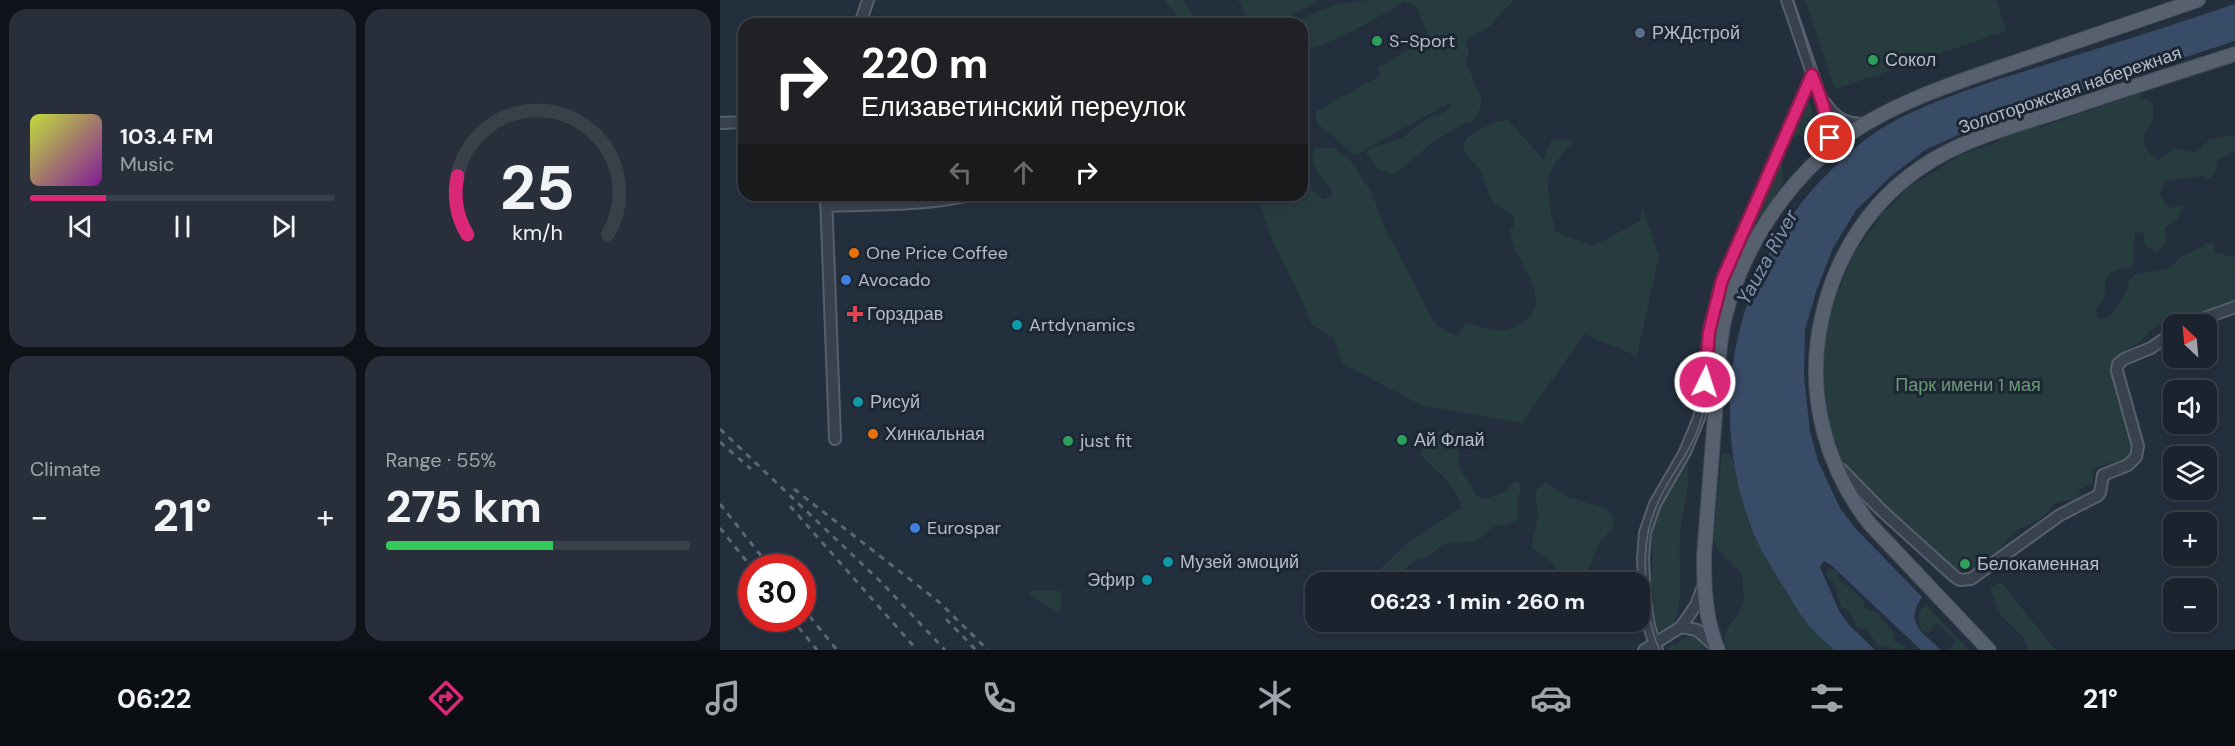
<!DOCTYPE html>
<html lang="en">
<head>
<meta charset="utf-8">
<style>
  body { margin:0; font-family:"DM Sans",sans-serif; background:#282f3a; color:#f1f3f6; height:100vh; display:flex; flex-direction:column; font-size:22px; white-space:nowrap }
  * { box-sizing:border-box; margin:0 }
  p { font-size:20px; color:#a0a4aa }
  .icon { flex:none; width:33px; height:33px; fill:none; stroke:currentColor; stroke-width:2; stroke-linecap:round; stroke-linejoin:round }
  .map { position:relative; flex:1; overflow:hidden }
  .drawer { display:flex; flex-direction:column; gap:9px; padding:9px; background:#0f1319; width:720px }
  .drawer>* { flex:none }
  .hud { position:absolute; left:18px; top:18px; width:570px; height:183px; border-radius:18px; box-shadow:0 3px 9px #0003,0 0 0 2px #39404a; background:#202124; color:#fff; overflow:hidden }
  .needle { width:39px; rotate:334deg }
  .fabs { position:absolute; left:1443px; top:314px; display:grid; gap:12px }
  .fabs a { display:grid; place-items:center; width:54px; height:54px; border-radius:12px; background:#1b232e; box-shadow:0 3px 9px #0003,0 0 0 2px #39404a; font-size:30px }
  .speed { position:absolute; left:18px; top:554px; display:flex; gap:12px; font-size:30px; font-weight:700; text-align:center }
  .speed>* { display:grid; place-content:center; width:78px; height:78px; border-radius:50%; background:#1b232e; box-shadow:0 3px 9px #0003,0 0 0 2px #39404a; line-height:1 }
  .speed .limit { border:9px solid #d22; background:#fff; color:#111 }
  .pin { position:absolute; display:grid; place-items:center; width:51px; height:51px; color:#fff; margin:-26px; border:3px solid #fff; border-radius:50%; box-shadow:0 2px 6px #0007 }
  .me { position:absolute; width:66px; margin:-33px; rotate:4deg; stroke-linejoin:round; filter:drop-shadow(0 0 4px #0008) }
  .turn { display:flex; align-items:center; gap:21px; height:126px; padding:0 24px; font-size:27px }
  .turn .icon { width:78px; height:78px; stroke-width:2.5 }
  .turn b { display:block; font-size:42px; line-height:51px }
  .lanes { display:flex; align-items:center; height:57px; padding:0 24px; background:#0003; justify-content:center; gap:30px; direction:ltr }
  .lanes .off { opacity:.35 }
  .big { font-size:45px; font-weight:800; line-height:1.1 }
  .drawer .widget { flex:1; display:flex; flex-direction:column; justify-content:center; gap:9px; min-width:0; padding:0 21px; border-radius:18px; background:#282f3a }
  .drawer .dial { align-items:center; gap:0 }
  .dial svg { height:156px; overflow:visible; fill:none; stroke:#39404a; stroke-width:7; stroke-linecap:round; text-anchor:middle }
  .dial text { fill:#f1f3f6; stroke:none }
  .song { display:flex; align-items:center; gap:18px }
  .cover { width:72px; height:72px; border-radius:9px; background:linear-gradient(135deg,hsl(70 70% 55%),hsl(290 70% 35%)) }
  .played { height:6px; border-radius:3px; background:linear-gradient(90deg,#db2777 25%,#39404a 25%) }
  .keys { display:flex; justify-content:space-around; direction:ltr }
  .heat { display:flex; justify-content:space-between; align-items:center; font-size:33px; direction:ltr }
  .charge { height:9px; border-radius:4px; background:linear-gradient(90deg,#34c759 55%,#39404a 0) }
  .drawer .tiles { flex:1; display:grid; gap:9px; grid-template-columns:repeat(2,1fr) }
  .trip { position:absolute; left:585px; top:572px; width:345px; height:60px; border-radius:18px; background:#1b232e; box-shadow:0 3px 9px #0003,0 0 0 2px #39404a; font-weight:800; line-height:60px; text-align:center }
  .tabs { display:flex; height:96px; justify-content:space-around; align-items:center; background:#0b0e12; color:#a0a4aa }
  .tabs .icon { width:42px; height:42px }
  .tabs .on { color:#db2777 }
  .tabs b { font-size:27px; color:#f1f3f6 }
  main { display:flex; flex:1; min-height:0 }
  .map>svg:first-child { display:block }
</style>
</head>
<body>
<main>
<section class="drawer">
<div class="tiles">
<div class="widget">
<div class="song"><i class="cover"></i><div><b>103.4 FM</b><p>Music</p></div></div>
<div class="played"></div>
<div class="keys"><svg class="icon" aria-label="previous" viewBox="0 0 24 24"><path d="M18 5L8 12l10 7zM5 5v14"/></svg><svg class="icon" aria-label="pause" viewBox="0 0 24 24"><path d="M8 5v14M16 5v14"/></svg><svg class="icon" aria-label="next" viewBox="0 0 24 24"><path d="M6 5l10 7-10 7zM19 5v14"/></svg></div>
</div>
<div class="widget dial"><svg viewBox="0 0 100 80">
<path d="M14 69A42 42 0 1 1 86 69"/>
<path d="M14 69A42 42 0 0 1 9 39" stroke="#db2777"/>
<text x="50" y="56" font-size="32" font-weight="700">25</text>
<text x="50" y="72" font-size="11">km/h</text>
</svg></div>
<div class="widget"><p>Climate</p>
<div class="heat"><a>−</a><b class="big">21°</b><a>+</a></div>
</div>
<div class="widget"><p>Range · 55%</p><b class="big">275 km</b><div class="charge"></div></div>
</div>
</section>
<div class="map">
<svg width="1515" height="650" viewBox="0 0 1515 650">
  <rect width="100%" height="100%" fill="#242f3e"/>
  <g fill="#263c3f">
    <path d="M444,0h19l15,24h-17l-6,-11z"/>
    <path d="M518,0h82l-43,24h-26z"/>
    <path d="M650,0h144l-12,11 -10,14 -26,15 3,13 -3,10 16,36 -4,15 -7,8 -10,3 -28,17 -39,33 -16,-6 -12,-16 3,-4 33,-11 26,-20 17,-6 5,-5 -1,-4 -94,52 -38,-32 -2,-11 65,-36 -3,-8 52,-29 -12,-32 -13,-5 -47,27 -33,15 -22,7v-27l-5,-1 12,-8 30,-11z"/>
    <path d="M1085,0h191l10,31 -171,58z"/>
    <path d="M1421,93v5l7,2 5,6v17l-10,11 3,15 11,11 17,-11 22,3 14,-13 25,-4v16l-18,9c-1,9 1,16 -9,19l-7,-3 -36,5 -5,14 8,13 15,-3 -5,14 -13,8 1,15 -9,11 -12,-9 -2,-11 -8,-1 -2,34c-23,4 -30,7 -28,31l-9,11 2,9 6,2 6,-3 5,-6 13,-23 1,-7 6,-6 33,-5 13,-12 21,-10 6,-5 6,3 1,8 20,4v49c-17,-5 -23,2 -23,19l-5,6 -1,-7h-14l-4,-9c-13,-1 -18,5 -26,14l1,-3c-14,0 -14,8 -23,16 -4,3 -10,5 -14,8l1,10 -5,6v17l12,63 -5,12 -37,10 1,15 -13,6 -2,10c-7,2 -16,0 -22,4 -6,4 -10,12 -17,16 -9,6 -19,7 -27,16 -13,15 -36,38 -57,35l-106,-96 -12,-19 2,-5 -8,-20 -7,-41v-13l-6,-9 10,-58 7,-9 20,-49 25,-33 -1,-6c14,-3 21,-14 27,-25l10,-4 46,-29 37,-12 2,-7 29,-10 11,2z"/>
    <path d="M1088,98l8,26 -2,11 -23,2z"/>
    <path d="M788,120l35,39 9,-19 22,1c-9,10 -22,23 -25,37 -3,14 3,40 7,54l37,14 47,-25 2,-15 17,50 -22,100 -53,-22 -62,89 -101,-18 -79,-42 -8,-25 -22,-13 -11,-27 -28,-57 -17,-46h46v-44l8,16 1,22 13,11 9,-5 -1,-5c-9,-10 -26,-29 -17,-42h20l15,12 21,32 15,38 41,78c5,17 16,22 31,28l9,-13c22,6 34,13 55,0 30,-18 3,-52 -7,-74 -3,-6 -4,-13 -5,-19l4,-4v-11c-6,-3 -15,-7 -20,-12 -7,-8 -8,-22 -13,-31 -4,-8 -15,-14 -17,-23 -4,-15 32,-28 44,-29z"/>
    <path d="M1061,161l3,20 -34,53 18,-46z"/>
    <path d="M721,430h13l4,9 1,29 17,26 7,5 5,-1 16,-6 13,-12 4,8 -4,12 1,18c-8,9 -16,5 -25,9 -7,4 -9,11 -18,14 -11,3 -22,-1 -32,4 -6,3 -9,7 -14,11 -5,4 -8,1 -13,4 -10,7 -26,24 -39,18l-1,-5 32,-30 53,-35c-3,-24 -26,-37 -40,-54l2,-11z"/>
    <path d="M1002,453l9,1 19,72 26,50 30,46 28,28h-107c-9,-23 11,-28 16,-47 2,-8 -1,-21 -1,-29l-25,-25 -4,-10z"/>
    <path d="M968,465c0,9 1,19 -1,28 -3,14 -6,27 -7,41 -2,30 5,60 -6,89l-13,7h-5l-3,-9 -2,-42 2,-21 -2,-16 5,-26 6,-14 10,-12 8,-20z"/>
    <path d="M826,483l22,14 35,11 8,4 3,9 -2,8 -12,12 -17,41h-15l-6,-4 -9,-15 -21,-15c-1,-12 6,-22 6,-35 0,-9 -4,-15 -1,-24z"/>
    <path d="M1107,568l10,3 3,10c4,1 20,16 23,19l2,9 13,4c5,12 19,15 16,28l9,4v5l-25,-4 -10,-16 -11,-3 -8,-15 -8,-5c-2,-8 -4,-14 -6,-22l-9,-9z"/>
    <path d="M1281,582l51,64 4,4h-27l-5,-12 -23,-22 -11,-28z"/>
    <path d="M310,591h31v19l-6,1 -25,-16z"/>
    <path d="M1206,605l43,45h-20l7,-8 -17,-18h-3l-8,8 -5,-1c-6,-8 -6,-21 3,-26z"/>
    <path d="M974,634l5,3 6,13h-38l1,-2z"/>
  </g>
  <path fill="#394c67" d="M1515,4v37l-242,78 -68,31 -35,27 -34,33 -23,38 -16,41 -12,40 -1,47 6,56 8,29 22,47 15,20 67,69c-18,26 0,35 19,53h-20l-90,-85 -7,-4 -4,6 19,44 10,14 26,25h-41c-9,-9 -20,-18 -28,-28 -8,-10 -14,-22 -21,-33 -13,-20 -27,-42 -35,-65 -42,-114 -17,-244 63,-335 25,-27 50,-52 83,-69 51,-26 107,-42 161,-59 60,-18 119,-37 178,-57z"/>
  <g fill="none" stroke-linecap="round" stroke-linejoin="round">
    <g stroke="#565f6c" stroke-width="14">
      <g id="minor">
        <path d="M1067,0l36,105 6,24 2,20"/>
        <path d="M140,24l8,-24"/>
        <path d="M1105,103c12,17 21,21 41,21"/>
        <path d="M0,123l24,-1"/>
        <path d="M106,195l9,244"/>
        <path d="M106,206c48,-2 98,0 145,-11"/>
        <path d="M1468,324l47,-17"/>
        <path d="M1121,469l40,41 74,67 5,3 11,-1 89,-64 37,-19 3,-3 3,-18 25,-10 8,-8 2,-11 -21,-75 1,-7 6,-5 27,-11 23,-16"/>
        <path d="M961,627l16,3 19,17"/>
        <path d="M924,650l37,-23 15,-22 7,-18"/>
        <path d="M937,650l-8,-24 -4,-28 -2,-39 2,-26 10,-29 30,-52 14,-34 5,-23 5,-63 13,-52 90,-205"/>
      </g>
    </g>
    <g stroke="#414a57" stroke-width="16">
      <g id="major">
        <path d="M998,650c-13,-31 -14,-61 -14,-94 4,-51 8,-102 12,-154 2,-27 2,-55 8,-81 16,-69 60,-137 116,-180 48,-37 117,-59 173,-78 62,-21 124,-42 185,-63"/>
        <path d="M1269,650l-120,-127c-40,-52 -60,-118 -51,-184 12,-81 55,-149 129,-187 37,-19 79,-30 119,-43 56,-19 113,-37 169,-55"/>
      </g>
    </g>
    <use href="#minor" stroke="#38414e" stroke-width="10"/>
    <use href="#major" stroke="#56606e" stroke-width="14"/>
    <path stroke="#5a6575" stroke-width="1.5" d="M940,650c-14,-25 -18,-89 -12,-117 3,-15 9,-30 16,-43 14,-25 31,-46 38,-74 5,-23 5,-45 7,-68 3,-23 8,-46 15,-67l91,-206 -1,-8 -21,-67"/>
    <g stroke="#5a6575" stroke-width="3" stroke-dasharray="6 6" stroke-linecap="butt">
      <path d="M0,429l162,154 63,67"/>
      <path d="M0,442l31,27"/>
      <path d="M74,489l145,113 49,48"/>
      <path d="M0,504l50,63"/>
      <path d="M70,506l127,144"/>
      <path d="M0,528l32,40"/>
      <path d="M82,607l35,43"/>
      <path d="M71,618l26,32"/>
      <path d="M226,619l30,31"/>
    </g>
  </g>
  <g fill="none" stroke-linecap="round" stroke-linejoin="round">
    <g stroke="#8e194d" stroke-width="15">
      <path id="route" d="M985,382l4,-50 13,-52 90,-205 11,30 7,33"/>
    </g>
    <use href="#route" stroke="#db2777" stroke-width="10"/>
  </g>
  <circle fill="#5c6f8a" stroke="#1d2633" stroke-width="2" cx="920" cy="33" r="6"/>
  <g fill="#2e9e5b" stroke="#1d2633" stroke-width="2">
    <circle cx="657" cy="41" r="6"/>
    <circle cx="1153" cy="60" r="6"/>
    <circle cx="682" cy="440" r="6"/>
    <circle cx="348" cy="441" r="6"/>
    <circle cx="1245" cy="564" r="6"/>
  </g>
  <g fill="#e8710a" stroke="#1d2633" stroke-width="2">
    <circle cx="134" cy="253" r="6"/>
    <circle cx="153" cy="434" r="6"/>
  </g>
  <g fill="#3f7fe0" stroke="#1d2633" stroke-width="2">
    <circle cx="126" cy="280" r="6"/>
    <circle cx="195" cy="528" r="6"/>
  </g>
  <path fill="#e0444e" stroke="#1d2633" stroke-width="2" d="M132 305h6v6h6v6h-6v6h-6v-6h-6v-6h6z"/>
  <g fill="#0f9aa8" stroke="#1d2633" stroke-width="2">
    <circle cx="297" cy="325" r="6"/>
    <circle cx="138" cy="402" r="6"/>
    <circle cx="448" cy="562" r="6"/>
    <circle cx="427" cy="580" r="6"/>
  </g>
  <g text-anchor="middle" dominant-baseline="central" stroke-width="6" stroke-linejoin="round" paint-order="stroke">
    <g font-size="18" fill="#b4bcc9" stroke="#1d2633" text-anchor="start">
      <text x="932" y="33">РЖДстрой</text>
      <text x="669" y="41">S-Sport</text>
      <text x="1165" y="60">Сокол</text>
      <text x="146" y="253">One Price Coffee</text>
      <text x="138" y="280">Avocado</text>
      <text x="147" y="314">Горздрав</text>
      <text x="309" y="325">Artdynamics</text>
      <text x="150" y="402">Рисуй</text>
      <text x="165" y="434">Хинкальная</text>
      <text x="694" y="440">Ай Флай</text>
      <text x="360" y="441">just fit</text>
      <text x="207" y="528">Eurospar</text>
      <text x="460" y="562">Музей эмоций</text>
      <text x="1257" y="564">Белокаменная</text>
      <text x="415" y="580" text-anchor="end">Эфир</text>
    </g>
    <g font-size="18" fill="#b4bcc9" stroke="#1d2633">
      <text transform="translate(1350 90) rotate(-19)">Золоторожская набережная</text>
    </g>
    <g font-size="18" fill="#6b9a76" stroke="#1d2633">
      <text x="1248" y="385">Парк имени 1 мая</text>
    </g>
    <g font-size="20" font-style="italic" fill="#7c92b1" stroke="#1d2633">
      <text transform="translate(1047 257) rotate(-61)">Yauza River</text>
    </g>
  </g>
</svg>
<div class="fabs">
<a><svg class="needle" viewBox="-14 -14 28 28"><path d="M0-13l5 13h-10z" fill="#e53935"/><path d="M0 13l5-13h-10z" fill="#a0a4aa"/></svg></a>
<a><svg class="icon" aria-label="sound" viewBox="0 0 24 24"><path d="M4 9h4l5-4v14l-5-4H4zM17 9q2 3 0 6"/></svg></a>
<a><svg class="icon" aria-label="layers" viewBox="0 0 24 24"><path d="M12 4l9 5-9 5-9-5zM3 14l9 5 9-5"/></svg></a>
<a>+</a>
<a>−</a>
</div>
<div class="speed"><div class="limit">30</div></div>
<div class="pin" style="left:1110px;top:138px;background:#d93025"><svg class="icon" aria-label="arrive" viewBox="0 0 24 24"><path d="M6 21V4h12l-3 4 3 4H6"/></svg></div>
<svg class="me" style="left:985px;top:382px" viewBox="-20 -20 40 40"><circle r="17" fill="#db2777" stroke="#fff" stroke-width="3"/><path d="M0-11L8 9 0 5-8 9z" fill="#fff"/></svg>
<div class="trip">06:23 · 1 min · 260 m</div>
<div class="hud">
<div class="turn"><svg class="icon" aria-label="right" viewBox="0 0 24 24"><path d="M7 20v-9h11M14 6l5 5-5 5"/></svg><div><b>220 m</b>Елизаветинский переулок</div></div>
<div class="lanes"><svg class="icon off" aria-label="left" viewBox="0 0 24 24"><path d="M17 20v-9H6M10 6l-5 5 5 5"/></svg><svg class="icon off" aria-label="ahead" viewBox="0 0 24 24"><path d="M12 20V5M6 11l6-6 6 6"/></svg><svg class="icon" aria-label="right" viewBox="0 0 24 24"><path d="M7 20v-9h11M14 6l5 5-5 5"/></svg></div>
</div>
</div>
</main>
<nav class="tabs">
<b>06:22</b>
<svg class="icon on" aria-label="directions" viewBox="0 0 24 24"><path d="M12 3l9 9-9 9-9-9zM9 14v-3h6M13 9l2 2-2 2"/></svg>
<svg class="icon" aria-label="music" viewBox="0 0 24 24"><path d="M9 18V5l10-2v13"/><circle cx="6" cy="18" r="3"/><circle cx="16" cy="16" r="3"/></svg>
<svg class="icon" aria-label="phone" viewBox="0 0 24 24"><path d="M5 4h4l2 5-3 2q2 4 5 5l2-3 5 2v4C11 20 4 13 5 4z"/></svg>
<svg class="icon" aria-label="climate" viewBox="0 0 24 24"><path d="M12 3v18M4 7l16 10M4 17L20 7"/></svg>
<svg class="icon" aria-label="car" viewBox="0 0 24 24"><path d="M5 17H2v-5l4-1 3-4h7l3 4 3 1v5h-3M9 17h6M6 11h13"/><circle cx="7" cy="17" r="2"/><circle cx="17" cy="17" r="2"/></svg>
<svg class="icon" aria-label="filters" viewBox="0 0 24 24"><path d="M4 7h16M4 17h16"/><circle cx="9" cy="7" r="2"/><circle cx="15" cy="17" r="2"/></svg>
<b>21°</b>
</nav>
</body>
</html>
